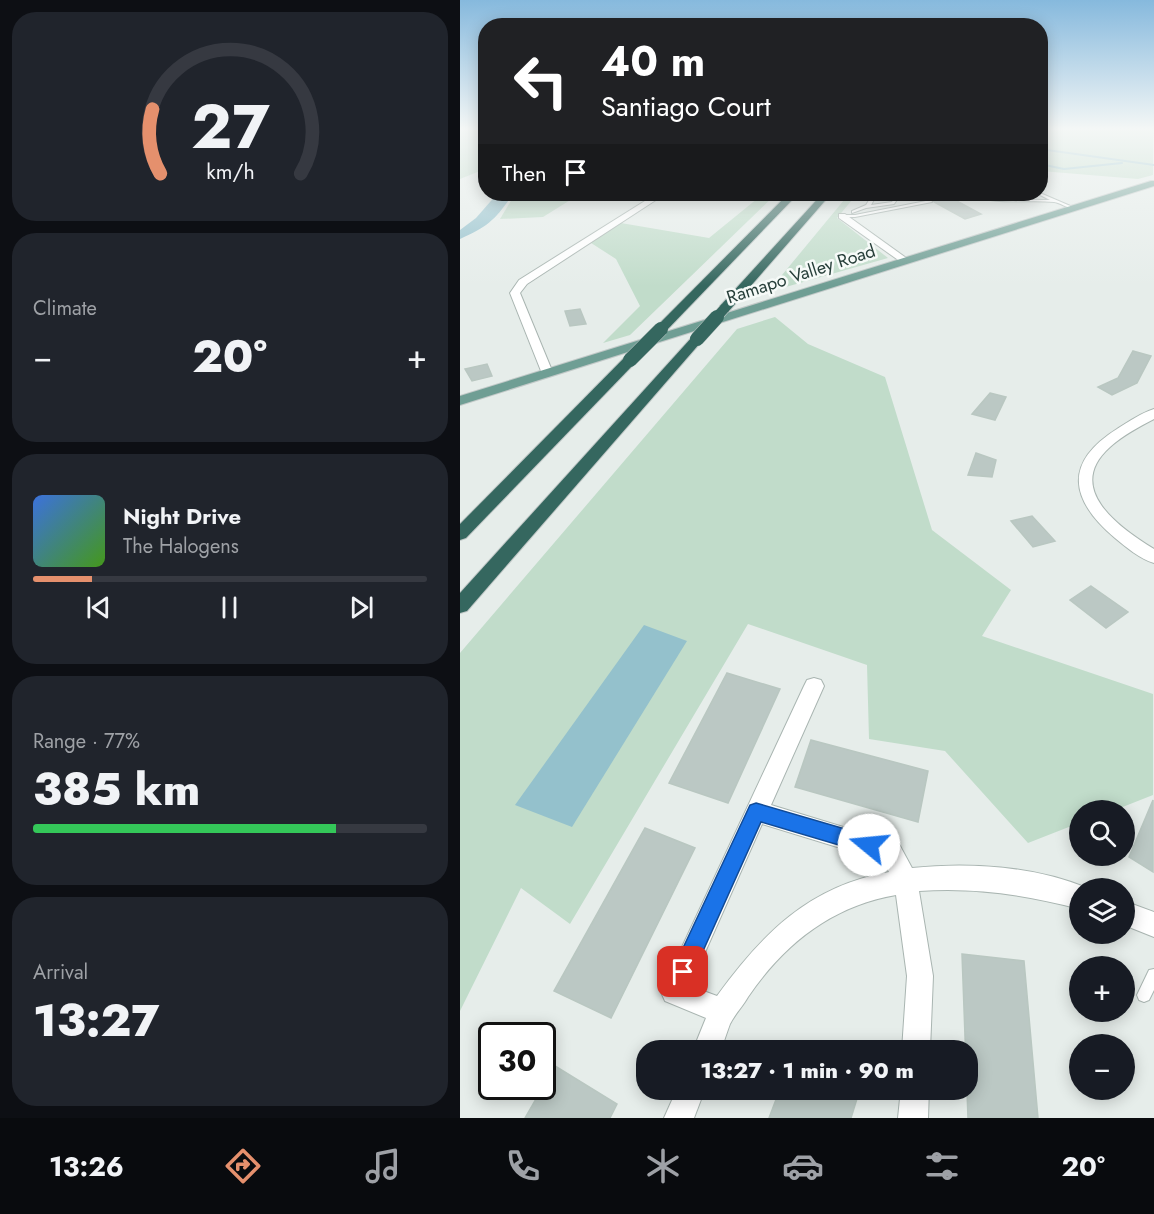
<!DOCTYPE html>
<html lang="en">
<head>
<meta charset="utf-8">
<style>
  body { margin:0; font-family:Jost,sans-serif; background:#20242c; color:#f1f3f6; height:100vh; display:flex; flex-direction:column; font-size:22px; white-space:nowrap }
  * { box-sizing:border-box; margin:0 }
  p { font-size:20px; color:#9ea1a6 }
  .icon { flex:none; width:33px; height:33px; fill:none; stroke:currentColor; stroke-width:2; stroke-linecap:round; stroke-linejoin:round }
  .map { position:relative; flex:1; overflow:hidden }
  .drawer { display:flex; flex-direction:column; gap:12px; padding:12px; background:#0d0f14; width:460px }
  .drawer>* { flex:none }
  .banner { position:absolute; left:18px; top:18px; width:570px; height:183px; border-radius:24px; box-shadow:0 3px 15px #0003; background:#202124; color:#fff; overflow:hidden }
  .tools { position:absolute; left:609px; top:800px; display:grid; gap:12px }
  .tools a { display:grid; place-items:center; width:66px; height:66px; border-radius:50%; background:#171b24; box-shadow:0 3px 15px #0003; font-size:30px }
  .speed { position:absolute; left:18px; top:1022px; display:flex; gap:12px; font-size:30px; font-weight:700; text-align:center }
  .speed>* { display:grid; place-content:center; width:78px; height:78px; border-radius:50%; background:#171b24; box-shadow:0 3px 15px #0003; line-height:1 }
  .speed .limit { border:3px solid #111; border-radius:9px; background:#fff; color:#111 }
  .pin { position:absolute; display:grid; place-items:center; width:51px; height:51px; color:#fff; margin:-26px; border-radius:12px; box-shadow:0 3px 9px #0006 }
  .me { position:absolute; width:66px; margin:-33px; rotate:287deg; stroke-linejoin:round; filter:drop-shadow(0 0 4px #0008) }
  .turn { display:flex; align-items:center; gap:21px; height:126px; padding:0 24px; font-size:27px }
  .turn .icon { width:78px; height:78px; stroke-width:2.5 }
  .turn b { display:block; font-size:42px; line-height:51px }
  .then { display:flex; align-items:center; height:57px; padding:0 24px; background:#0003; gap:12px; font-size:22px }
  .big { font-size:45px; font-weight:800; line-height:1.1 }
  .drawer .card { flex:1; display:flex; flex-direction:column; justify-content:center; gap:9px; min-width:0; padding:0 21px; border-radius:24px; background:#20242c }
  .drawer .dial { align-items:center; gap:0 }
  .dial svg { height:156px; overflow:visible; fill:none; stroke:#363941; stroke-width:7; stroke-linecap:round; text-anchor:middle }
  .dial text { fill:#f1f3f6; stroke:none }
  .song { display:flex; align-items:center; gap:18px }
  .cover { width:72px; height:72px; border-radius:9px; background:linear-gradient(135deg,hsl(220 70% 55%),hsl(100 70% 35%)) }
  .played { height:6px; border-radius:3px; background:linear-gradient(90deg,#e5906d 15%,#363941 15%) }
  .keys { display:flex; justify-content:space-around; direction:ltr }
  .heat { display:flex; justify-content:space-between; align-items:center; font-size:33px; direction:ltr }
  .charge { height:9px; border-radius:4px; background:linear-gradient(90deg,#34c759 77%,#363941 0) }
  .trip { position:absolute; left:176px; top:1040px; width:342px; height:60px; border-radius:24px; background:#171b24; box-shadow:0 3px 15px #0003; font-weight:800; line-height:60px; text-align:center }
  .tab-bar { display:flex; height:96px; justify-content:space-around; align-items:center; background:#090b0e; color:#9ea1a6 }
  .tab-bar .icon { width:42px; height:42px }
  .tab-bar .current { color:#e5906d }
  .tab-bar b { font-size:27px; color:#f1f3f6 }
  main { display:flex; flex:1; min-height:0 }
  .map>svg:first-child { display:block }
</style>
</head>
<body>
<main>
<section class="drawer">
<div class="card dial"><svg viewBox="0 0 100 80">
<path d="M14 69A42 42 0 1 1 86 69"/>
<path d="M14 69A42 42 0 0 1 10 36" stroke="#e5906d"/>
<text x="50" y="56" font-size="32" font-weight="700">27</text>
<text x="50" y="72" font-size="11">km/h</text>
</svg></div>
<div class="card"><p>Climate</p>
<div class="heat"><a>−</a><b class="big">20°</b><a>+</a></div>
</div>
<div class="card">
<div class="song"><i class="cover"></i><div><b>Night Drive</b><p>The Halogens</p></div></div>
<div class="played"></div>
<div class="keys"><svg class="icon" aria-label="previous" viewBox="0 0 24 24"><path d="M18 5L8 12l10 7zM5 5v14"/></svg><svg class="icon" aria-label="pause" viewBox="0 0 24 24"><path d="M8 5v14M16 5v14"/></svg><svg class="icon" aria-label="next" viewBox="0 0 24 24"><path d="M6 5l10 7-10 7zM19 5v14"/></svg></div>
</div>
<div class="card"><p>Range · 77%</p><b class="big">385 km</b><div class="charge"></div></div>
<div class="card"><p>Arrival</p><b class="big">13:27</b></div>
</section>
<div class="map">
<svg width="694" height="1118" viewBox="0 0 694 1118">
  <rect width="100%" height="100%" fill="#e6edea"/>
  <g fill="#c1dcca">
    <path d="M0,130h25v39l-25,10z"/>
    <path d="M580,130h113v45l-15,4 -97,-8z"/>
    <path d="M55,194h65l-37,23 -43,2z"/>
    <path d="M303,194h13l-146,141 -27,8 37,-37 -24,-47 -28,-18 27,-19 94,16z"/>
    <path d="M389,194h8l-20,24 51,40 -120,34z"/>
    <path d="M315,317l33,27 77,33 47,153 79,60 -29,46 171,58v101l-38,15h-35l-1,13 -51,20 -83,-92 -76,-12 -2,-74 -119,-41 -178,300 -49,-36 -61,123v-358l277,-324z"/>
  </g>
  <g fill="#94c1cc">
    <path d="M37,194h16c-17,25 -25,33 -53,45v-9l16,-12z"/>
    <path d="M184,625l43,16 -115,186 -57,-22z"/>
  </g>
  <g fill="none" stroke-linecap="round" stroke-linejoin="round">
    <g stroke="#94c1cc" stroke-width="2">
      <path d="M580,149l114,16"/>
      <path d="M580,164l24,5 58,-6"/>
    </g>
  </g>
  <g fill="#bbc8c4" stroke="#b9c7c1" stroke-width="1.5">
    <path d="M459,194h25l37,20 -16,5 -31,-17 -2,-4z"/>
    <path d="M120,309l6,15 -16,2 -5,-15z"/>
    <path d="M673,351l18,5 -14,27 -25,12 -14,-8 20,-9z"/>
    <path d="M27,364l5,12 -20,5 -7,-12z"/>
    <path d="M530,393l16,4 -11,23 -23,-6z"/>
    <path d="M516,453l20,7 -4,17 -24,-2z"/>
    <path d="M572,516l23,25 -22,6 -22,-26z"/>
    <path d="M631,586l37,26 -22,16 -36,-28z"/>
    <path d="M267,673l53,16 -52,114 -59,-20z"/>
    <path d="M351,740l117,31 -10,51 -123,-35z"/>
    <path d="M693,800v72l-24,-15z"/>
    <path d="M185,828l50,20 -84,170 -57,-27z"/>
    <path d="M502,954l62,7 14,157h-70z"/>
    <path d="M95,1066l62,38 -7,14h-85z"/>
    <path d="M320,1089h80l-9,29h-82z"/>
  </g>
  <g fill="none" stroke-linecap="round" stroke-linejoin="round">
    <g stroke="#a9b5b1" stroke-width="2">
      <g id="service">
        <path d="M580,193l35,15c-7,1 -14,-5 -21,-6 -29,-3 -58,4 -85,-8h5l17,5 59,1 -12,-6z"/>
        <path d="M413,194h4l-6,11 21,-3 5,-8h4l-7,10 -28,4 -14,5v-2l14,-6z"/>
        <path d="M471,200l1,2 -77,15h-13l-2,-1 2,-1h13z"/>
        <path d="M694,969v21l-5,10 -5,2 -5,-2 -2,-5 12,-25z"/>
      </g>
    </g>
    <g stroke="#a9b5b1" stroke-width="2">
      <g id="minor">
        <path d="M196,194h9l-138,90 -7,9 33,80 -2,3h-8l-33,-83 9,-13z"/>
        <path d="M379,214h6l64,46 -8,2 -62,-44z"/>
        <path d="M694,409v10c-15,8 -31,16 -44,28 -46,41 8,80 44,102v14c-14,-4 -28,-16 -39,-25 -45,-38 -52,-75 2,-109 11,-7 24,-16 37,-20z"/>
        <path d="M354,678l7,2 3,6 -53,119 128,39 13,24c56,-6 122,-2 175,20h-7v21c-54,-14 -105,-22 -161,-18l14,85 -3,74h-28l5,-74 -11,-81c-64,11 -112,49 -148,102 -5,9 -13,17 -18,27 -3,8 -6,17 -9,26h-28l13,-32 -41,-17 -4,-9 143,-306 3,-6zM302,824l121,37 6,11c-80,14 -127,62 -172,124l-27,-10z"/>
        <path d="M664,901l30,11v25l-30,-12z"/>
        <path d="M217,1089h28l-11,29h-30z"/>
        <path d="M441,1089h28l-1,29h-30z"/>
      </g>
    </g>
    <g stroke="#c2c9c8" stroke-width="2">
      <path id="primary" d="M691,181h3v5l-694,219v-9z"/>
    </g>
    <g stroke="#c2c9c8" stroke-width="2">
      <g id="motorway">
        <path d="M328,194h10l-133,138h-8l-2,-3 2,-3z"/>
        <path d="M362,194h9l-103,118h-8v-6z"/>
        <path d="M237,335l4,1 2,3 -2,3 -234,269 -7,2v-20l233,-257z"/>
        <path d="M170,356l5,1 2,3 -2,3 -169,175 -6,2v-16l165,-167z"/>
      </g>
    </g>
    <use href="#service" fill="#fff" fill-rule="evenodd"/>
    <use href="#minor" fill="#fff" fill-rule="evenodd"/>
    <use href="#primary" fill="#6f9e94" fill-rule="evenodd"/>
    <use href="#motorway" fill="#35675f" fill-rule="evenodd"/>
    <g stroke="#c2c9c8" stroke-width="11" stroke-linecap="butt">
      <path id="motorway-bridge-far1" d="M256,318l8,-9"/>
    </g>
    <g stroke="#c2c9c8" stroke-width="15" stroke-linecap="butt">
      <g id="motorway-bridge">
        <path d="M237,339l20,-22"/>
        <path d="M170,360l31,-31"/>
      </g>
    </g>
    <use href="#motorway-bridge-far1" stroke="#35675f" stroke-width="10"/>
    <use href="#motorway-bridge" stroke="#35675f" stroke-width="14"/>
  </g>
  <linearGradient id="sky" x2="0" y2="1"><stop stop-color="#86b9dd"/><stop offset="0.45" stop-color="#f4f7f6"/><stop offset="1" stop-color="#f4f7f6" stop-opacity="0"/></linearGradient>
  <rect width="694" height="286" fill="url(#sky)"/>
  <path fill="#1a73e8" stroke="#114b97" stroke-width="1.5" d="M296,803l113,33 7,2 2,7 -2,7 -7,2 -108,-32 -71,158 -7,3 -8,-3 -3,-8 3,-7 75,-160z"/>
  <g text-anchor="middle" dominant-baseline="central" stroke-width="5" stroke-linejoin="round" paint-order="stroke">
    <g font-size="18" fill="#263e39" stroke="#f6faf8">
      <text transform="translate(341 274) rotate(-18)">Ramapo Valley Road</text>
    </g>
  </g>
</svg>
<div class="tools">
<a><svg class="icon" aria-label="search" viewBox="0 0 24 24"><circle cx="10" cy="10" r="6"/><path d="M15 15l6 6"/></svg></a>
<a><svg class="icon" aria-label="layers" viewBox="0 0 24 24"><path d="M12 4l9 5-9 5-9-5zM3 14l9 5 9-5"/></svg></a>
<a>+</a>
<a>−</a>
</div>
<div class="speed"><div class="limit">30</div></div>
<div class="pin" style="left:223px;top:972px;background:#d93025"><svg class="icon" aria-label="arrive" viewBox="0 0 24 24"><path d="M6 21V4h12l-3 4 3 4H6"/></svg></div>
<svg class="me" style="left:409px;top:845px" viewBox="-20 -20 40 40"><circle r="19" fill="#fff"/><path d="M0-13L10 11 0 6-10 11z" fill="#1a73e8"/></svg>
<div class="trip">13:27 · 1 min · 90 m</div>
<div class="banner">
<div class="turn"><svg class="icon" aria-label="left" viewBox="0 0 24 24"><path d="M17 20v-9H6M10 6l-5 5 5 5"/></svg><div><b>40 m</b>Santiago Court</div></div>
<div class="then">Then<svg class="icon" aria-label="arrive" viewBox="0 0 24 24"><path d="M6 21V4h12l-3 4 3 4H6"/></svg></div>
</div>
</div>
</main>
<nav class="tab-bar">
<b>13:26</b>
<svg class="icon current" aria-label="directions" viewBox="0 0 24 24"><path d="M12 3l9 9-9 9-9-9zM9 14v-3h6M13 9l2 2-2 2"/></svg>
<svg class="icon" aria-label="music" viewBox="0 0 24 24"><path d="M9 18V5l10-2v13"/><circle cx="6" cy="18" r="3"/><circle cx="16" cy="16" r="3"/></svg>
<svg class="icon" aria-label="phone" viewBox="0 0 24 24"><path d="M5 4h4l2 5-3 2q2 4 5 5l2-3 5 2v4C11 20 4 13 5 4z"/></svg>
<svg class="icon" aria-label="climate" viewBox="0 0 24 24"><path d="M12 3v18M4 7l16 10M4 17L20 7"/></svg>
<svg class="icon" aria-label="car" viewBox="0 0 24 24"><path d="M5 17H2v-5l4-1 3-4h7l3 4 3 1v5h-3M9 17h6M6 11h13"/><circle cx="7" cy="17" r="2"/><circle cx="17" cy="17" r="2"/></svg>
<svg class="icon" aria-label="filters" viewBox="0 0 24 24"><path d="M4 7h16M4 17h16"/><circle cx="9" cy="7" r="2"/><circle cx="15" cy="17" r="2"/></svg>
<b>20°</b>
</nav>
</body>
</html>
